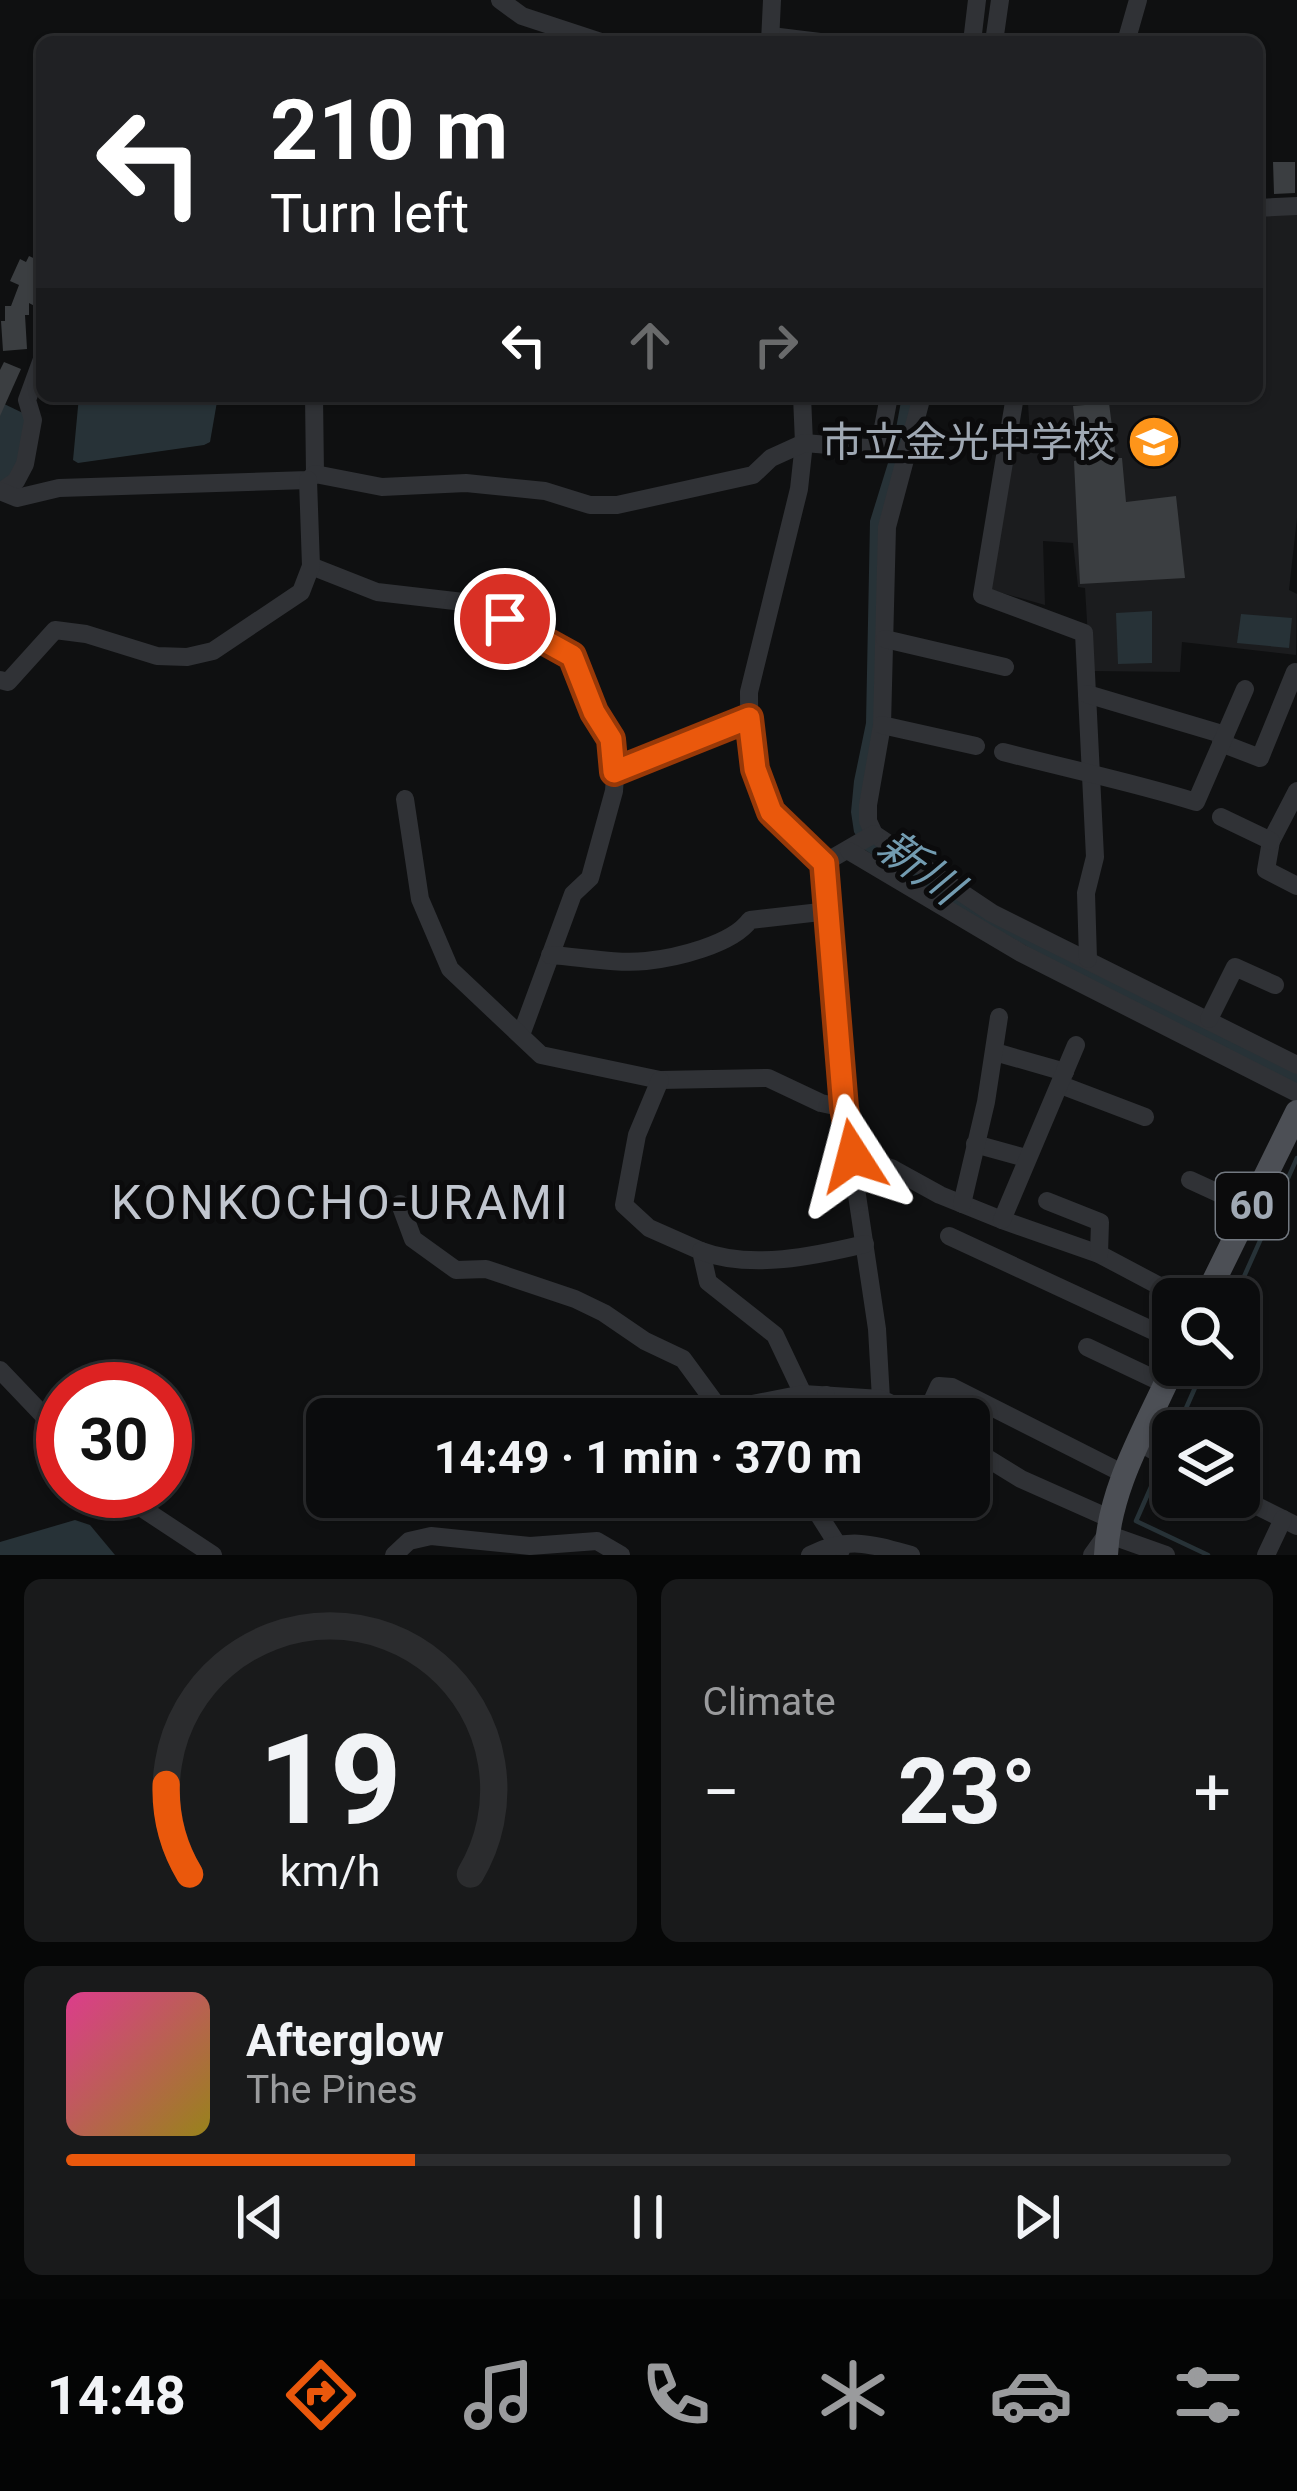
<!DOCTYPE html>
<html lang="en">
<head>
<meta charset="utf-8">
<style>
  body { margin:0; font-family:Roboto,"Noto Sans JP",sans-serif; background:#191a1b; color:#f1f3f6; height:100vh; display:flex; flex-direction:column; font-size:45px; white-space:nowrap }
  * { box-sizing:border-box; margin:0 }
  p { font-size:39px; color:#9a9b9d }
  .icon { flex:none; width:66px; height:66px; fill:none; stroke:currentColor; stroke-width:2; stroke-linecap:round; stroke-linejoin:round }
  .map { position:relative; height:1555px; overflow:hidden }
  .panel { display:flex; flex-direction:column; gap:24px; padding:24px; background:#060707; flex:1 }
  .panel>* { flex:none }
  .banner { position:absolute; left:36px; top:36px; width:1227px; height:366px; border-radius:18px; box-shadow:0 3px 9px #0004,0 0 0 3px #2b2c2e; background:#202124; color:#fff; overflow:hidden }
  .buttons { position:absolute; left:1152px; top:1278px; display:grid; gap:24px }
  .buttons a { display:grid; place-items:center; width:108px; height:108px; border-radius:18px; background:#0b0c0d; box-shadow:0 3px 9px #0004,0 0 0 3px #2b2c2e; font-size:60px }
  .speed { position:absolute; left:36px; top:1362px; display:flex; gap:24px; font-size:60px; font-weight:700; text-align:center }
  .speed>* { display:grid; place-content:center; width:156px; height:156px; border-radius:50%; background:#0b0c0d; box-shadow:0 3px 9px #0004,0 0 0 3px #2b2c2e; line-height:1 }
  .speed .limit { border:18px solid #d22; background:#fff; color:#111 }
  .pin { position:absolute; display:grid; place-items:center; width:102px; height:102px; color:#fff; margin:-51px; border:6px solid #fff; border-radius:50%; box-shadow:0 3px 12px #0007 }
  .me { position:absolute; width:132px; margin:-66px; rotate:351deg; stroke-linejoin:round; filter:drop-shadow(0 0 9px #0008) }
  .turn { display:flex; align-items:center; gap:42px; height:252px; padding:0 36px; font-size:54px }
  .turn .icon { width:156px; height:156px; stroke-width:2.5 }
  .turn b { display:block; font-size:84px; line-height:102px }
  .lanes { display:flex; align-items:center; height:114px; padding:0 36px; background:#0003; justify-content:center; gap:60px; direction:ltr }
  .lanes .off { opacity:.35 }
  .big { font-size:90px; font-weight:700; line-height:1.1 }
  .panel .tile { flex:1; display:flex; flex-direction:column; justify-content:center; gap:18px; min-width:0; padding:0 42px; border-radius:18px; background:#191a1b }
  .panel .dial { align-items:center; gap:0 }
  .dial svg { height:312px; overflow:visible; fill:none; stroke:#2b2c2e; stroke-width:7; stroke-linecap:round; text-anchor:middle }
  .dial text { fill:#f1f3f6; stroke:none }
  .song { display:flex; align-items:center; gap:36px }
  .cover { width:144px; height:144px; border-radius:18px; background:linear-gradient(135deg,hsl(330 70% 55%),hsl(50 70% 35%)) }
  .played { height:12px; border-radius:6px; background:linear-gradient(90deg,#ea580c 30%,#2b2c2e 30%) }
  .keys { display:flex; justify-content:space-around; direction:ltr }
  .heat { display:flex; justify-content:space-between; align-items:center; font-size:66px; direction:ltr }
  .panel .tiles { flex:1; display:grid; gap:24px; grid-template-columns:1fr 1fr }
  .tile:last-child { grid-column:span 2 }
  .trip { position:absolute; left:306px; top:1398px; width:684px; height:120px; border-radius:18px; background:#0b0c0d; box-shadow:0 3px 9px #0004,0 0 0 3px #2b2c2e; font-weight:700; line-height:120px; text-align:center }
  .tabs { display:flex; height:192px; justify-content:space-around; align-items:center; background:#040505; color:#9a9b9d }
  .tabs .icon { width:84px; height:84px }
  .tabs .on { color:#ea580c }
  .tabs b { font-size:54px; color:#f1f3f6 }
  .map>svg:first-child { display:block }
</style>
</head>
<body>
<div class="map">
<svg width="1297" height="1555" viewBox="0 0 1297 1555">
  <rect width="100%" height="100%" fill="#0f1011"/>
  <path fill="#1b1c1e" d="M1297,208v310l-8,72 8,4 -1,61 -114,-13 -2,30 -90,-1 -5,-83 -7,-1 -5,-44 -30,-2 2,64 -57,-16 25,-157 17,3 -2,-31h9l-1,-8h221v-187z"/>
  <g fill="#273237">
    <path d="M79,396h139l-8,46 -6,3 -126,18 -5,-3z"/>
    <path d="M902,396h14l-33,133 -8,312 422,229v15l-216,-108 -150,-85 -66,-42 -11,-18 -3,-20 3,-31 12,-58 4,-202 22,-71z"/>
    <path d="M0,402l25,12 -6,56 -19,14z"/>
    <path d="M1152,611v52l-34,1 -2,-51z"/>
    <path d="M1241,614l51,4 -3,30 -52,-5z"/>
    <path d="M75,1520l15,5 25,30h-115v-13z"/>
  </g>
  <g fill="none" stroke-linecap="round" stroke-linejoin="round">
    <g stroke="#273237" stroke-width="4.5">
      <path d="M1234,1299l63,-141"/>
      <path d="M1176,1431l29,-66"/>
      <path d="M1167,1451l6,-14"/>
      <path d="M1162,1462l-26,59 72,34"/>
    </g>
  </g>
  <g fill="#3b3e41">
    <path d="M1273,162h22v31l-21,1z"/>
    <path d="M29,256l13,6v15l-6,14 6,3v16l-13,-7v12h-4l2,34 -24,2 -2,-30h4v-15h6l8,-21 -9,-4 10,-22 6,3z"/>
    <path d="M4,362l17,7 -21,47v-46z"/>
    <path d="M1109,403l7,55h6l4,44 50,-6 9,82 -105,6 -6,-123 5,-1 -6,-54z"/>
  </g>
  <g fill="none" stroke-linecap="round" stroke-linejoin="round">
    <g stroke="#303236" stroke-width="18">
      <path d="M500,0l22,16 79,26"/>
      <path d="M771,36l49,6"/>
      <path d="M770,42l2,-42"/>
      <path d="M972,42l5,-42"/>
      <path d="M994,42l6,-42"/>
      <path d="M1126,42l12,-42"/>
      <path d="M1257,208l40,-2"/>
      <path d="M314,396l1,78"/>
      <path d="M802,396l2,47 -5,46 -50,203c0,38 0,92 25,123 14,17 34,32 50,48"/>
      <path d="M922,396l-35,131 -5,198 -14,80v16l6,13 118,79 305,152"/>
      <path d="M1015,396l-33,199 102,38 11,224 -9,36 2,66"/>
      <path d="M3,490l13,-9 9,-17 8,-44 -6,-20 15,-41"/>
      <path d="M0,491l17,7 42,-10 249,-8 7,-6 67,13 84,-4 79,8 45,14h27l136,-30 18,-17 33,-15 75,6 10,-53"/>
      <path d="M311,566l66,26 95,11 67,32 33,21 22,56 17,27 5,23 -2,29 -24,87 -17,16 -52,141"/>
      <path d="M885,639l120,28"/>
      <path d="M0,680l8,2 47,-52 31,4 71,22 30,1 26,-6 88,-59 10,-26 -3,-86"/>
      <path d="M1087,694l138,41"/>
      <path d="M882,725l94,21"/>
      <path d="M1221,743l39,15 35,-86"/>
      <path d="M1003,752c65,17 129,30 193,50l49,-113"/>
      <path d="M614,772l135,-54"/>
      <path d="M1297,791l-26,50 -5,29 31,16"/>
      <path d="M405,799l15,100 30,70 91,86 119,25 108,-2 53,25 23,5"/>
      <path d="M1221,817l50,24"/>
      <path d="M874,834l-50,29 20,245 33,221 4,70 42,20"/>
      <path d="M849,851l172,102 276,140"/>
      <path d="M550,955c31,2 65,9 96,6 29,-3 86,-16 104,-41l79,-9"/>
      <path d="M1209,1019l26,-52 40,18"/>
      <path d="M995,1052l70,20"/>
      <path d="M660,1080l-23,55 -13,70 25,23 52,23 7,31 67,53 28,59"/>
      <path d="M1061,1085l84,32"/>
      <path d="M975,1144l51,14"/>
      <path d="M853,1156l38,12 49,27 62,25 97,34 85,45"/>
      <path d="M1190,1180l61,28"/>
      <path d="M1047,1201l53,21 -1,32"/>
      <path d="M400,1204l13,35 43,31 30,-1 89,30 29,14 41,28 38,18 33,45 11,5 76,-15 78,5"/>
      <path d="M962,1204l24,-102 13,-85"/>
      <path d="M1002,1220l74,-175"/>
      <path d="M949,1236l224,104"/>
      <path d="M701,1251c50,19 114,5 164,-7"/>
      <path d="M1087,1347l78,37"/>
      <path d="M0,1370l63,66"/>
      <path d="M823,1419l3,-24"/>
      <path d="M924,1419l15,-33 13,1 172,87"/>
      <path d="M1137,1441l36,21"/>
      <path d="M969,1447l52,32 90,40"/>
      <path d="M116,1491l97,64"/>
      <path d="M815,1497l2,15 24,38"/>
      <path d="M1239,1497l58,29"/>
      <path d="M394,1555l15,-14 22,-5 99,10 67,-5 24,14"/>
      <path d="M810,1555c38,-19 62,-11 101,0"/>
      <path d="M1092,1555l15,-21 59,21"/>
      <path d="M1266,1555l17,-36"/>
    </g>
    <g stroke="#4c4f55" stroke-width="24">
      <path d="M1205,1299l92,-187"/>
      <path d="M1106,1555c3,-69 41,-128 68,-190"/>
    </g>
  </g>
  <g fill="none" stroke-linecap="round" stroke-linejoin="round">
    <g stroke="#983908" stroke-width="30">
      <path id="route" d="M505,619l67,37 22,56 17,27 3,33 135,-54 6,51 16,43 53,51 20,245 9,48"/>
    </g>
    <use href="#route" stroke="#ea580c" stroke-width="21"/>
  </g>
  <defs>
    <g id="school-disc" transform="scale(2.7)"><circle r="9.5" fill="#fe951a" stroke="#0b0b0c"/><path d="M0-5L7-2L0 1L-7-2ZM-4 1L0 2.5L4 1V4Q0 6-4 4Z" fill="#fff"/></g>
  </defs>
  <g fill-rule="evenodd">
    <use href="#school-disc" x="1154" y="442"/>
  </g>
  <g text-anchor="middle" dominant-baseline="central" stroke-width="10" stroke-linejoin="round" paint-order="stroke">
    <rect fill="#0b0b0c" stroke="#737981" stroke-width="3" x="1216" y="1173" width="72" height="66" rx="9"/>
    <g font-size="39" font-weight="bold" fill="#9fa8b3">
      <text x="1252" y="1206">60</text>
    </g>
    <g font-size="42" fill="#9fa8b3" stroke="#0b0b0c" text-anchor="end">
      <text x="1115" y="442">市立金光中学校</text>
    </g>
    <g font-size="45" font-style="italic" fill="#739cb1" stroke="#0b0b0c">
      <text transform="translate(920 867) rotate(36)">新川</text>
    </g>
    <g font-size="48" letter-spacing="3" fill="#c1c6cf" stroke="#0b0b0c">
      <text x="341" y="1202">KONKOCHO-URAMI</text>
    </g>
  </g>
</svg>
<div class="buttons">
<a><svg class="icon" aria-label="search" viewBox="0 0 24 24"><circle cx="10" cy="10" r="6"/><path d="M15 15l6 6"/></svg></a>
<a><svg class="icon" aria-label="layers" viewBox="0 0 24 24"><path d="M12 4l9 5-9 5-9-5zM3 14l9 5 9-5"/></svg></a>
</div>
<div class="speed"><div class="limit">30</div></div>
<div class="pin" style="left:505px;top:619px;background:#d93025"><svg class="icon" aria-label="arrive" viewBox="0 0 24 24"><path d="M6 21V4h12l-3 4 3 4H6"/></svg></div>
<svg class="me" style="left:853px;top:1156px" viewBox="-20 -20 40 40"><path d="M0-17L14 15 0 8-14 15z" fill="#ea580c" stroke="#fff" stroke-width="4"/></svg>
<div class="trip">14:49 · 1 min · 370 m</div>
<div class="banner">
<div class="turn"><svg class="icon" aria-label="left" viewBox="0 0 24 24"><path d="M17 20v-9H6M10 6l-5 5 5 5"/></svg><div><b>210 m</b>Turn left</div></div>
<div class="lanes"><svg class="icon" aria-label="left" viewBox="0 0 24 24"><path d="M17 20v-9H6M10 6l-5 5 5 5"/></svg><svg class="icon off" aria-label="ahead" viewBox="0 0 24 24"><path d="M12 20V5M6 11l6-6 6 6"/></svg><svg class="icon off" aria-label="right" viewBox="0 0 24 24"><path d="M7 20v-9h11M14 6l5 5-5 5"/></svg></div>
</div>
</div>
<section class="panel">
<div class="tiles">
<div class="tile dial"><svg viewBox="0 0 100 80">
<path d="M14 69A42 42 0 1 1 86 69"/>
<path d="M14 69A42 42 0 0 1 8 46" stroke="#ea580c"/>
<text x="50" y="56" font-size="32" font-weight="700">19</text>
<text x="50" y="72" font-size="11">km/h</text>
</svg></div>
<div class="tile"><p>Climate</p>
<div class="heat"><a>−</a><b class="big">23°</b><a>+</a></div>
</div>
<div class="tile">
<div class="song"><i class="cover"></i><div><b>Afterglow</b><p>The Pines</p></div></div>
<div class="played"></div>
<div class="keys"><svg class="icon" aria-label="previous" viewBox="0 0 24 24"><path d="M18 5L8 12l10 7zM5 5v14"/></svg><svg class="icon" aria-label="pause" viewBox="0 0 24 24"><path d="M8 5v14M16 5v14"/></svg><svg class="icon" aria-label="next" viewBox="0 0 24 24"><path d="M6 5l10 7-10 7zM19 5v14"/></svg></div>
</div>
</div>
</section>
<nav class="tabs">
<b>14:48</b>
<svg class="icon on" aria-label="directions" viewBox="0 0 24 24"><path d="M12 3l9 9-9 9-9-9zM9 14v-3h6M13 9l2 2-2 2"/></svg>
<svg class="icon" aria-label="music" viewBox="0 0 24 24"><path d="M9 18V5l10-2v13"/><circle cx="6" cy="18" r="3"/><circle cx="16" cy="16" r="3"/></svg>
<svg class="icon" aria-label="phone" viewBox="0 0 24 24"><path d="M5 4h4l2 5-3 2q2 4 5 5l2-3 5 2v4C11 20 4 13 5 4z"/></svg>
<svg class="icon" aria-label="climate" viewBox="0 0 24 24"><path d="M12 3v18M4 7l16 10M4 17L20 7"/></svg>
<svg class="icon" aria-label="car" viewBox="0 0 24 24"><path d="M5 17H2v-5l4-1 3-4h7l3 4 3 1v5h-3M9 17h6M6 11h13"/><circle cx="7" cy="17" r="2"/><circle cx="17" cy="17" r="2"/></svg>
<svg class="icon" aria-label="filters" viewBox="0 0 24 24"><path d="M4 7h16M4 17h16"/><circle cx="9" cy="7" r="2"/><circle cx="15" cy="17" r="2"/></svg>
</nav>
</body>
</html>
